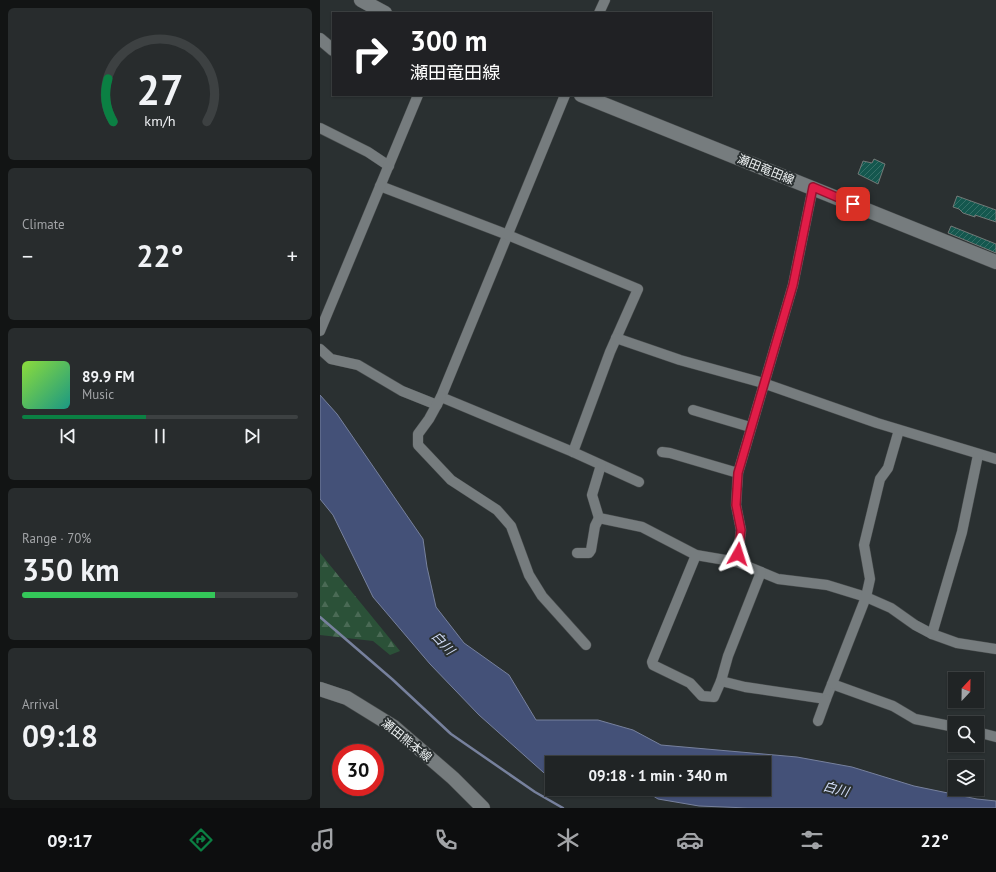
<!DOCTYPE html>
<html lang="en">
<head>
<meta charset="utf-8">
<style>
  body { margin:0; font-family:"PT Sans","Noto Sans JP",sans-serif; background:#282c2d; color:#f1f3f6; height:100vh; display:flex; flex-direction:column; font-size:15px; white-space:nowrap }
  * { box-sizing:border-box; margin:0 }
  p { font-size:13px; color:#a2a4a7 }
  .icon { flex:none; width:22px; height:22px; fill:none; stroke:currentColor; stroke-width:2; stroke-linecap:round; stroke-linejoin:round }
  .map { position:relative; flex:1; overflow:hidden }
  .drawer { display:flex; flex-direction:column; gap:8px; padding:8px; background:#121414; width:320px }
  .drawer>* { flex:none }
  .hud { position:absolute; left:12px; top:12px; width:380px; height:84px; border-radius:0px; box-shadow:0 1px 3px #0004,0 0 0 1px #3d4142; background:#202124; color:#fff; overflow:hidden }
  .needle { width:26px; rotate:22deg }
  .fabs { position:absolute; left:628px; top:672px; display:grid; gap:8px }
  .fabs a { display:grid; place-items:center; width:36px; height:36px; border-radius:0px; background:#202425; box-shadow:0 1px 3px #0004,0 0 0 1px #3d4142; font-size:20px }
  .speed { position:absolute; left:12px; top:744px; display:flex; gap:8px; font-size:20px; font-weight:700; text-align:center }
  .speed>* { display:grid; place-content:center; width:52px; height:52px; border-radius:50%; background:#202425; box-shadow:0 1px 3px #0004,0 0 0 1px #3d4142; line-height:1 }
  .speed .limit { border:6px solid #d22; background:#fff; color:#111 }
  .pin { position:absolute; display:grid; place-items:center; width:34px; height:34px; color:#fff; margin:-17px; border-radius:8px; box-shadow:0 2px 6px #0006 }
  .me { position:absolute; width:44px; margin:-22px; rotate:6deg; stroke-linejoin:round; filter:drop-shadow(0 0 3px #0008) }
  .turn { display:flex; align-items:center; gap:14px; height:84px; padding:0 12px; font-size:18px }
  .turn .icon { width:52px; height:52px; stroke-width:2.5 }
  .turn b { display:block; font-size:28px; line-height:34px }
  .big { font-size:30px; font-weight:800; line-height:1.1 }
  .drawer .tile { flex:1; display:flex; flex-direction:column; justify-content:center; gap:6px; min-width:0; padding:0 14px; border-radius:6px; background:#282c2d }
  .drawer .dial { align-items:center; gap:0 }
  .dial svg { height:104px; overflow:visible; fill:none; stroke:#3d4142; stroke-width:7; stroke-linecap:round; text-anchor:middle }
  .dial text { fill:#f1f3f6; stroke:none }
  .song { display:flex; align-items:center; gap:12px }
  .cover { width:48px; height:48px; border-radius:6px; background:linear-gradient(135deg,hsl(90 70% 55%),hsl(170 70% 35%)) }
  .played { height:4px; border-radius:2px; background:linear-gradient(90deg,#0b8043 45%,#3d4142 45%) }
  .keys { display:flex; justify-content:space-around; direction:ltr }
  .heat { display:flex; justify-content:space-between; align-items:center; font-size:22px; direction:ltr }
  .charge { height:6px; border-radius:3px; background:linear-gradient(90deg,#34c759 70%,#3d4142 0) }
  .trip { position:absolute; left:225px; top:756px; width:226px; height:40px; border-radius:0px; background:#202425; box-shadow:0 1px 3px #0004,0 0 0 1px #3d4142; font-weight:800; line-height:40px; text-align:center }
  .dock { display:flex; height:64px; justify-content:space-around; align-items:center; background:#0d0e0f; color:#a2a4a7 }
  .dock .icon { width:28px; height:28px }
  .dock .current { color:#0b8043 }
  .dock b { font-size:18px; color:#f1f3f6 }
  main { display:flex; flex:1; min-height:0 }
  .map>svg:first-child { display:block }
</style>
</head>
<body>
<main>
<section class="drawer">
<div class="tile dial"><svg viewBox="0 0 100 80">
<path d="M14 69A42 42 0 1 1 86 69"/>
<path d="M14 69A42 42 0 0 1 10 36" stroke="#0b8043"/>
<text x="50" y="56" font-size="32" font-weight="700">27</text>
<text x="50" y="72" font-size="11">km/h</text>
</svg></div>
<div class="tile"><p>Climate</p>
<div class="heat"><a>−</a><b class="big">22°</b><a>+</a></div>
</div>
<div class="tile">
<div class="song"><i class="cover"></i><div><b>89.9 FM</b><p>Music</p></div></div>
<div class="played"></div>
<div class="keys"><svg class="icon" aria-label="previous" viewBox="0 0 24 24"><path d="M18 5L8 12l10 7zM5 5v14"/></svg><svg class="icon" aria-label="pause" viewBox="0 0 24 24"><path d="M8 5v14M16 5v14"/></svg><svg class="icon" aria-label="next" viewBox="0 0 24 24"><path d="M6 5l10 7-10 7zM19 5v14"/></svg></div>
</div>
<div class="tile"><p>Range · 70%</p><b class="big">350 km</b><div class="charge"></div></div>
<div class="tile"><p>Arrival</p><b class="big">09:18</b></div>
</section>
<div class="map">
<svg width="676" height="808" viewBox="0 0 676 808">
  <defs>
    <pattern id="forest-firs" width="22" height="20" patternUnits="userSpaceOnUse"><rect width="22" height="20" fill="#2b5138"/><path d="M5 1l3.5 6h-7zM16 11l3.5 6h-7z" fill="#4a6a55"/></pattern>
    <pattern id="building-hatch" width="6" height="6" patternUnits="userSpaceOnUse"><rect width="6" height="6" fill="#14574e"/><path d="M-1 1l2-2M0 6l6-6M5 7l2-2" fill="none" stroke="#367068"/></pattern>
  </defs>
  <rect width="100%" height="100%" fill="#2a3031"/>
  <path fill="url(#forest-firs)" d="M0,553l80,98 -10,4 -17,-14 -53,-6z"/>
  <path fill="#445178" stroke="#77819d" d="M0,395l17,19 86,125 4,28 9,40 28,36 45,32 27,45h62l35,10 28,15 136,12 55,10 62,19 63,13 19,2v7h-248l-49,-2 -41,-7 -16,-10h122v-26h-212v17l-73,-65 -49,-51 -57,-67 -40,-82 -13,-16z"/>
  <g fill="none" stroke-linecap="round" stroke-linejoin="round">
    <path stroke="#77819d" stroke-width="2.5" d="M0,617l72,62 59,55 84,58 28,16"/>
  </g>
  <g fill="url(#building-hatch)" stroke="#727977">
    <path d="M554,159l11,5 -7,20 -20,-10 5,-13 9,2z"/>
    <path d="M637,196l39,14v12l-21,-7v2l-12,-4 -4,-4 -6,-2z"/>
    <path d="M631,226l45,18v9l-48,-20z"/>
  </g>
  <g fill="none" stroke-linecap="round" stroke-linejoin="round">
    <g stroke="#484c4d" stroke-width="11">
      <g id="minor">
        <path d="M279,13l6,-13"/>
        <path d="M245,95l-124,302 132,55 66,30"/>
        <path d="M0,128l48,24 21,14"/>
        <path d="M60,186l128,49 130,54 -28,63 -37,100"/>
        <path d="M0,331l98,-236"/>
        <path d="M296,338l64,22 83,23 114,40 119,36"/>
        <path d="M0,349l11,10 27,6 44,26 35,14"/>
        <path d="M121,397l-12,22 -11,15v11l33,35 46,30 14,16 18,49 13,21 44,49"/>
        <path d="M373,410l57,17"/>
        <path d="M342,452l8,1 68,20"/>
        <path d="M281,465l-9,30 7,23 43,9 54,28 41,7 41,17 49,6 39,12 25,11 24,17 17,9 25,9 39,6"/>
        <path d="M257,553h12l2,-3 4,-24 4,-8"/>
        <path d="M376,555l-44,107 1,3 37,18 12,13 12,1 7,-16"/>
        <path d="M417,562l4,-32 -5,-25 2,-32 55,-188 20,-98"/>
        <path d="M441,572l-33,84 -7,25 24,6 81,12 6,-15 61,22 22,13 40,8"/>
        <path d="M612,634l30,-102 16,-77"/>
        <path d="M512,684l34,-87 4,-18 -6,-34 16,-66 8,-11 11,-38"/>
        <path d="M498,721l8,-22"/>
        <path d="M657,732l19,5"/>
      </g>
    </g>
    <g stroke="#484c4d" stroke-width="13">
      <path id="tertiary" d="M0,39l13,11"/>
    </g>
    <g stroke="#484c4d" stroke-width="15">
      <g id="secondary">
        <path d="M41,0l24,13"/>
        <path d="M261,95l415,167"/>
        <path d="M0,689l27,9 47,29 59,51 30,30"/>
      </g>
    </g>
    <use href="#minor" stroke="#767c7e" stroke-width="10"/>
    <use href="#tertiary" stroke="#767c7e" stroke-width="12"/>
    <use href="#secondary" stroke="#767c7e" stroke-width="14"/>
  </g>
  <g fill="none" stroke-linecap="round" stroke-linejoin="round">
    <g stroke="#92132f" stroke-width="10">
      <path id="route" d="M418,554l3,-24 -5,-25 2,-32 55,-188 20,-98 40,17"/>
    </g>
    <use href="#route" stroke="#e11d48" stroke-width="7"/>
  </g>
  <g text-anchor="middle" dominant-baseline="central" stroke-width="4" stroke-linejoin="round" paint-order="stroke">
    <g font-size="12" fill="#eef2f3" stroke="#2a3031">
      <text transform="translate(446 169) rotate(22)">瀬田竜田線</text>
      <text transform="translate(87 740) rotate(39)">瀬田熊本線</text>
    </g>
    <g font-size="13" font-style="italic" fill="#d0dbf6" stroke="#2a3031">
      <text transform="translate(123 643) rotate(46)">白川</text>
      <text transform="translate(516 789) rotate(15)">白川</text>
    </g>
  </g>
</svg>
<div class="fabs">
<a><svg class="needle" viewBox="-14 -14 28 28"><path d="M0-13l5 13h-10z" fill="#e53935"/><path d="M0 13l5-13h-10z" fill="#a2a4a7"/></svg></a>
<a><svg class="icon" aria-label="search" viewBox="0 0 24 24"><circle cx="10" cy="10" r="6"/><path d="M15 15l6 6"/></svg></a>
<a><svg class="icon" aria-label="layers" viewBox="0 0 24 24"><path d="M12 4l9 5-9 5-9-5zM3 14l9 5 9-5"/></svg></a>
</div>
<div class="speed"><div class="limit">30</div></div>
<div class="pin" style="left:533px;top:204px;background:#d93025"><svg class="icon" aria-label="arrive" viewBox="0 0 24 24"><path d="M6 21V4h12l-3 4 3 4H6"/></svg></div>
<svg class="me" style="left:418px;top:554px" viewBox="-20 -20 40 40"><path d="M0-17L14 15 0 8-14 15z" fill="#e11d48" stroke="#fff" stroke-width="4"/></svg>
<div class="trip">09:18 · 1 min · 340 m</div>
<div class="hud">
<div class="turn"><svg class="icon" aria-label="right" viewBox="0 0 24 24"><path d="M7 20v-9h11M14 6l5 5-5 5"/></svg><div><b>300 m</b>瀬田竜田線</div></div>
</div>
</div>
</main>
<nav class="dock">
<b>09:17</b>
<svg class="icon current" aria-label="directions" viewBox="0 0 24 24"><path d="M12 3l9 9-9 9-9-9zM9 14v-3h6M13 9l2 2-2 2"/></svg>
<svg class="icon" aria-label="music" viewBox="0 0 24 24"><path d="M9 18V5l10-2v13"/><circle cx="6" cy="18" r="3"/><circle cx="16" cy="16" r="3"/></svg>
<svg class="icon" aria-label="phone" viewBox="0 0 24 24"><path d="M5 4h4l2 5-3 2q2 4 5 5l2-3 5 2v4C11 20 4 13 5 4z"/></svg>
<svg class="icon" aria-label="climate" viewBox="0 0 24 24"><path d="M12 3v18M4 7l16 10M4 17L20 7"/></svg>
<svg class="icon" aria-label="car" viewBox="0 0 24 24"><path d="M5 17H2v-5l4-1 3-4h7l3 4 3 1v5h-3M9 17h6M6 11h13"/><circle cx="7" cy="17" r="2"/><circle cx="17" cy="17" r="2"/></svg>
<svg class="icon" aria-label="filters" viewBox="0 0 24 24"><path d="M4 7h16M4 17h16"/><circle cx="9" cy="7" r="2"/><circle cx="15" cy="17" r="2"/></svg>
<b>22°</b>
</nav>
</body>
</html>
